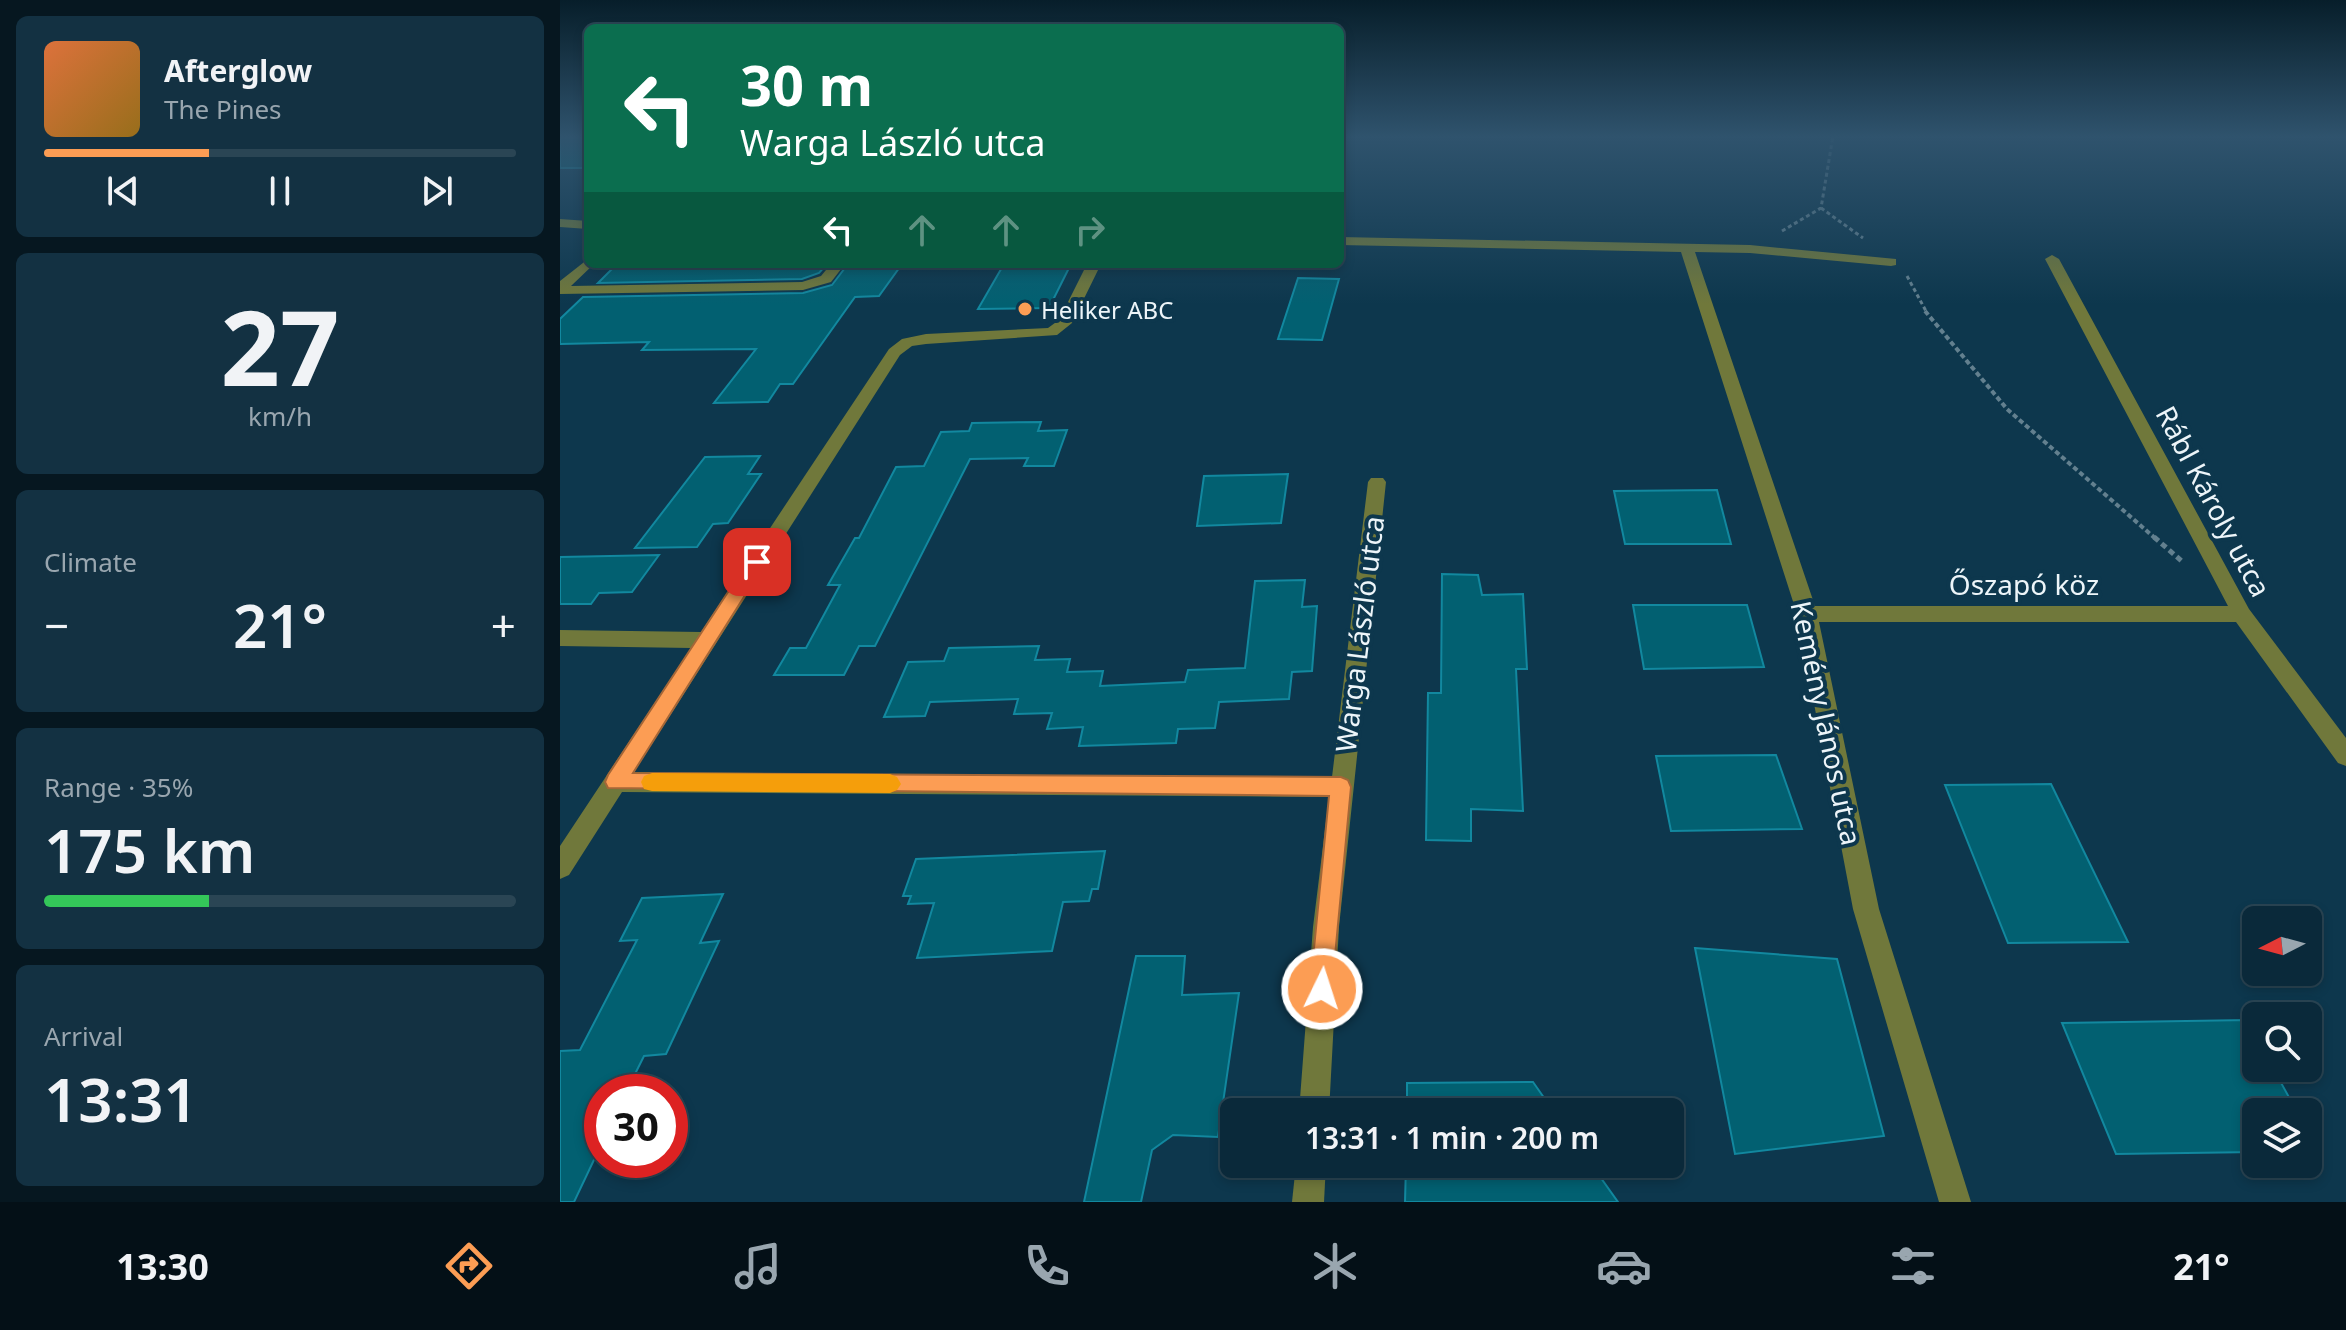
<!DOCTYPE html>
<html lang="en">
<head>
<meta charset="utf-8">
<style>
  body { margin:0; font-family:"Noto Sans",sans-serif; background:#133142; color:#f1f3f6; height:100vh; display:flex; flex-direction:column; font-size:30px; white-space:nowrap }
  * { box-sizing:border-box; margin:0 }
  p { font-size:26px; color:#99a6af }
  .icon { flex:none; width:44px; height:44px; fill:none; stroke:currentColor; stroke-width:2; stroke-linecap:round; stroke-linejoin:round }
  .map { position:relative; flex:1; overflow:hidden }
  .side { display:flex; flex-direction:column; gap:16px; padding:16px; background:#061720; width:560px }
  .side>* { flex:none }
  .top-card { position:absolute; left:24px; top:24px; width:760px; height:244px; border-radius:12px; box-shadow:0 4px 12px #0003,0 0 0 2px #2a4554; background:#0b6e4f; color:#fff; overflow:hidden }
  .needle { width:52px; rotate:264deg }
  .fabs { position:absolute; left:1682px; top:906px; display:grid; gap:16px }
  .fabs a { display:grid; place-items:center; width:80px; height:80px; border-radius:12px; background:#0a293a; box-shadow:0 4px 12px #0003,0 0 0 2px #2a4554; font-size:40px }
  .speed { position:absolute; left:24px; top:1074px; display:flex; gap:16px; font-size:40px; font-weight:700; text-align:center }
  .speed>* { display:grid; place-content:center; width:104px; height:104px; border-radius:50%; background:#0a293a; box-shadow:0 4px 12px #0003,0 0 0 2px #2a4554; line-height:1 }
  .speed .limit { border:12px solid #d22; background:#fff; color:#111 }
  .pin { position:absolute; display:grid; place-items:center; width:68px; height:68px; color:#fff; margin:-34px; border-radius:16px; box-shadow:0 4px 12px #0006 }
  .me { position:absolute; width:88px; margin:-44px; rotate:4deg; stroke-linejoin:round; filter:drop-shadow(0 0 6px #0008) }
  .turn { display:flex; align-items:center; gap:28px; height:168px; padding:0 24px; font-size:36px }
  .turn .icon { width:104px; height:104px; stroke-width:2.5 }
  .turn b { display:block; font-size:56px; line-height:68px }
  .lanes { display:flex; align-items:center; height:76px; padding:0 24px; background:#0003; justify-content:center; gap:40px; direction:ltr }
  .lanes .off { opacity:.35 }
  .big { font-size:60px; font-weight:600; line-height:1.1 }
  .side .widget { flex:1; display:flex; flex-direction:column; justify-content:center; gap:12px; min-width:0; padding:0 28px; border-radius:12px; background:#133142 }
  .side .dial { align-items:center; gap:0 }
  .dial b { font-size:104px; line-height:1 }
  .song { display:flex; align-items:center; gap:24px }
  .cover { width:96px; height:96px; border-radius:12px; background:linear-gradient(135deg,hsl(20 70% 55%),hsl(40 70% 35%)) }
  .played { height:8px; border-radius:4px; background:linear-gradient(90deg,#fc9d54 35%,#2a4554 35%) }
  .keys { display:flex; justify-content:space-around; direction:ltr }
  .heat { display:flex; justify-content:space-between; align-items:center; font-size:44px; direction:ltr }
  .charge { height:12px; border-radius:6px; background:linear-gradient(90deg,#34c759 35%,#2a4554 0) }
  .trip { position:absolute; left:660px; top:1098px; width:464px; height:80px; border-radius:12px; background:#0a293a; box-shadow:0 4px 12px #0003,0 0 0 2px #2a4554; font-weight:600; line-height:80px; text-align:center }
  .menu { display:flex; height:128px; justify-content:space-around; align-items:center; background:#041017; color:#99a6af }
  .menu .icon { width:56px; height:56px }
  .menu .current { color:#fc9d54 }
  .menu b { font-size:36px; color:#f1f3f6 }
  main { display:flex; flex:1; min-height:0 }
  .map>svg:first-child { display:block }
</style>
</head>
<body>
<main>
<section class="side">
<div class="widget">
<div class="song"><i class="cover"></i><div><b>Afterglow</b><p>The Pines</p></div></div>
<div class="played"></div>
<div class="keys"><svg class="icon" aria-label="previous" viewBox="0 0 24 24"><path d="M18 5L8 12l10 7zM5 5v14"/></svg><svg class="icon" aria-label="pause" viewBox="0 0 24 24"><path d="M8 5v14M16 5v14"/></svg><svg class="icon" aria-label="next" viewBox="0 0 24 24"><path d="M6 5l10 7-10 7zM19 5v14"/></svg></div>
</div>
<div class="widget dial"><b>27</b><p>km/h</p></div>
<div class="widget"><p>Climate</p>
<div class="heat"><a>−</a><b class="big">21°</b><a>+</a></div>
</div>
<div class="widget"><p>Range · 35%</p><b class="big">175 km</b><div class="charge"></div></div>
<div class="widget"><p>Arrival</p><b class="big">13:31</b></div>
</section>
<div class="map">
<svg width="1786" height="1202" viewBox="0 0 1786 1202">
  <rect width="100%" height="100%" fill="#0d374d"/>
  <g fill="#026071" stroke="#12889f" stroke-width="2">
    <rect x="0" y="136" width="28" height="32"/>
    <path d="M57,264h210l-8,9 -17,6 -204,4z"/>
    <path d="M288,264h54l-23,32 -24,1 -62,87h-13l-12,18 -54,1 42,-54 -114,1 7,-8 -89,2v-25l23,-22 220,-4 29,-8z"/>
    <path d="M444,264h67l-22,44 -71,1z"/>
    <path d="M738,278l41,1 -17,61 -44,-1z"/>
    <path d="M481,422l-3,9 29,-1 -13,36h-30l4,-8 -58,1 -95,187h-16l-15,29h-70l16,-27h16l34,-63h-12l27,-47h4l37,-71 28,-1 17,-34 28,-1 3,-8z"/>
    <path d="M200,456l-12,18h13l-33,49 -15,1 -16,23 -62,1 70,-91z"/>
    <path d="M728,474l-7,49 -84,3 7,-50z"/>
    <path d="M1157,490l14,54h-106l-11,-53z"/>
    <path d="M99,555l-27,37 -33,1 -8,11h-31v-47z"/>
    <path d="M882,574l36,1 4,20 41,-1 4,75h-11l7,142 -52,-2v32l-45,-1 2,-147h13z"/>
    <path d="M745,580l-3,27 15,-1 -5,65 -20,1 -3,27 -70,3 -4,26 -37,1 -2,14 -97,3 4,-19 -36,2 5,-16 -38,1 4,-15 -88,3 -5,14 -41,1 24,-55 36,-1 5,-13 90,-2 -4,14 35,-1 -3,13 36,-1 -3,15 85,-4 3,-12 57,-2 10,-87z"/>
    <path d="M1073,605h114l17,62 -120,2z"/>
    <path d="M1216,755l26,74 -131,2 -15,-75z"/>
    <path d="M1491,784l77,158 -120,1 -63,-158z"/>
    <path d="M545,851l-7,38h-6l-3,12 -26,1 -11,49 -135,7 17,-55 -26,1 3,-8h-8l13,-37z"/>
    <path d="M163,894l-23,49 19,-2 -53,113 -22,2 -18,36h-24v51l-28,59h-14v-151l20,-1 57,-110 -17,1 22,-43z"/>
    <path d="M1135,948l142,11 47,177 -149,18z"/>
    <path d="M576,956h49l-3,39 57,-2 -21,144 -45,-2 -21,15 -11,52h-57z"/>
    <path d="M1688,1020l8,16v32h17l24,44h-41v40l-140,2 -54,-131z"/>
    <path d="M973,1082l21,30h-147v-29z"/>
    <path d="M846,1164h185l27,38h-213z"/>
  </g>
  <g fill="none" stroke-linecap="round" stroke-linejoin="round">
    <g stroke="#63808f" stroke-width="3" stroke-dasharray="4 3" stroke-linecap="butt">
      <path d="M1261,208l42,30"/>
      <path d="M1222,231l39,-23 12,-72"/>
      <path d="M1347,276l20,37"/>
    </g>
    <path stroke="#63808f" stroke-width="4" stroke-dasharray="5 3" stroke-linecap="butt" d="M1365,311l82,98 149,130"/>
    <path stroke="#63808f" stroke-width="5" stroke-dasharray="6 4" stroke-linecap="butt" d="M1594,537l30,26"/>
    <g fill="#70783b" fill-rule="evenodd">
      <path d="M0,219l28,2v8l-28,-2z"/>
      <path d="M780,237l410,8 146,14v6l-5,1 -141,-13 -55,-1 120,354h413l-183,-347 7,-4 7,4 190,350 97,129v28l-8,-3 -102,-141h-417l60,287 92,293h-32l-86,-293 -56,-295 -116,-362 -341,-7z"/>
      <path d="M28,259v5h6l-23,22 231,-4 19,-6 10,-12h14l-14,18 -28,8 -243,4v-13z"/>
      <path d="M527,264h14l-29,59 -15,12 -131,9 -14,2 -12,9 -266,417 698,5 36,-295 3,-4h12l3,4 -47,445 -10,185h-30l14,-185 16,-130 -707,-5 -53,83 -9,4v-33l131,-198 -131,-2v-16l141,2 188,-283 13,-10 24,-5 122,-6 11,-8z"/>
      <path d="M736,1164h30l-2,38h-32z"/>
    </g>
  </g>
  <linearGradient id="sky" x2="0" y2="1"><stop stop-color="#071e2a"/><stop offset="0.45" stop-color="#2f536d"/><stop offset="1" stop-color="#2f536d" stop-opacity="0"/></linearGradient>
  <rect width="1786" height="304" fill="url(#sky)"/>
  <path fill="#fc9d54" stroke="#a46637" stroke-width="2" d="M197,555l9,7 -133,211 708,4 7,3 3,7 -20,211 -9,3 -8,-3 -4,-9 19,-193 -721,-8 -3,-6 3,-7 143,-218z"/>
  <path fill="#f59e0b" d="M92,773l238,1 7,3 4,7 -4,6 -7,3 -238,-2 -8,-2 -3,-7 3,-6z"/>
  <circle fill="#fc9d54" stroke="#0d374d" stroke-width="3" cx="465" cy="309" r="8"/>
  <g text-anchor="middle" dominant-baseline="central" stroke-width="8" stroke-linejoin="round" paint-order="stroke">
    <g font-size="24" fill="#edf5f9" stroke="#0d374d" text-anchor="start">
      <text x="481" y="309">Heliker ABC</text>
    </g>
    <g font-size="28" fill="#edf5f9" stroke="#0d374d">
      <text transform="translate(1654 501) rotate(62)">Rábl Károly utca</text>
      <text x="1464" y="584">Őszapó köz</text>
      <text transform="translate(799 634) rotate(-83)">Warga László utca</text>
      <text transform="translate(1267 723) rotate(78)">Kemény János utca</text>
    </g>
  </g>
</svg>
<div class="fabs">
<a><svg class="needle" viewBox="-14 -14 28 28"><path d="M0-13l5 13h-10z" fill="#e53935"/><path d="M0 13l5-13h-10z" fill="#99a6af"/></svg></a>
<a><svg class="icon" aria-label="search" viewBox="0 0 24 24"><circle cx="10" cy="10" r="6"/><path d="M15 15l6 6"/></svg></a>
<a><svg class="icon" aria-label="layers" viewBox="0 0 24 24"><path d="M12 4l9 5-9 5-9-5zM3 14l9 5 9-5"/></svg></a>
</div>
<div class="speed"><div class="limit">30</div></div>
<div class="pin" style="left:197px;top:562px;background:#d93025"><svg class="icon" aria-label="arrive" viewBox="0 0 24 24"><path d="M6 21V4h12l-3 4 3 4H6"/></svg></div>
<svg class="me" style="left:762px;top:989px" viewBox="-20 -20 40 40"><circle r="17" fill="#fc9d54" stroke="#fff" stroke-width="3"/><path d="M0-11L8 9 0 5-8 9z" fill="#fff"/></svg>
<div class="trip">13:31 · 1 min · 200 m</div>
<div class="top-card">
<div class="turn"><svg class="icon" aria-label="left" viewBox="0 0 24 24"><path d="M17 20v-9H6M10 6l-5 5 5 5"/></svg><div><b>30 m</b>Warga László utca</div></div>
<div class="lanes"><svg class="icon" aria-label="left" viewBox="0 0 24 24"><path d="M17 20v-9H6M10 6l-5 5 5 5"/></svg><svg class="icon off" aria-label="ahead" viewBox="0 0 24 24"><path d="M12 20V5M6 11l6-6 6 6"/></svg><svg class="icon off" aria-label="ahead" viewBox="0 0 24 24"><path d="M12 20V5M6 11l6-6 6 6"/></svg><svg class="icon off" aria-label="right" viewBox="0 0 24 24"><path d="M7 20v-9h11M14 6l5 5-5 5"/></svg></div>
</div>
</div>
</main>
<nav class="menu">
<b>13:30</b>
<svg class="icon current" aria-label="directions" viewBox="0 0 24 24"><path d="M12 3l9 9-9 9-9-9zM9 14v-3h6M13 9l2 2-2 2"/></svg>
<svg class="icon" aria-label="music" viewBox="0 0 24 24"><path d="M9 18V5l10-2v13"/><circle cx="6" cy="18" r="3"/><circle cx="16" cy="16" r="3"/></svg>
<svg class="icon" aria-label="phone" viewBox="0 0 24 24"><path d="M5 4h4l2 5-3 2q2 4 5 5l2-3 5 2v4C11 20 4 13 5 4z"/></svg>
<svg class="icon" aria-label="climate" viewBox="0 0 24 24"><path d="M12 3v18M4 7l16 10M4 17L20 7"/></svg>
<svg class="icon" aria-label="car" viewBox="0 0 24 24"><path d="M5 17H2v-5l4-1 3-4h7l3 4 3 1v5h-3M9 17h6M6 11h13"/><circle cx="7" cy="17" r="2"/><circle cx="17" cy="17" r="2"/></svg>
<svg class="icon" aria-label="filters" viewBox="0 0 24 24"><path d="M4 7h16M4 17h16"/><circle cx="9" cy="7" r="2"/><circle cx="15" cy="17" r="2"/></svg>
<b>21°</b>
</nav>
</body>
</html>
